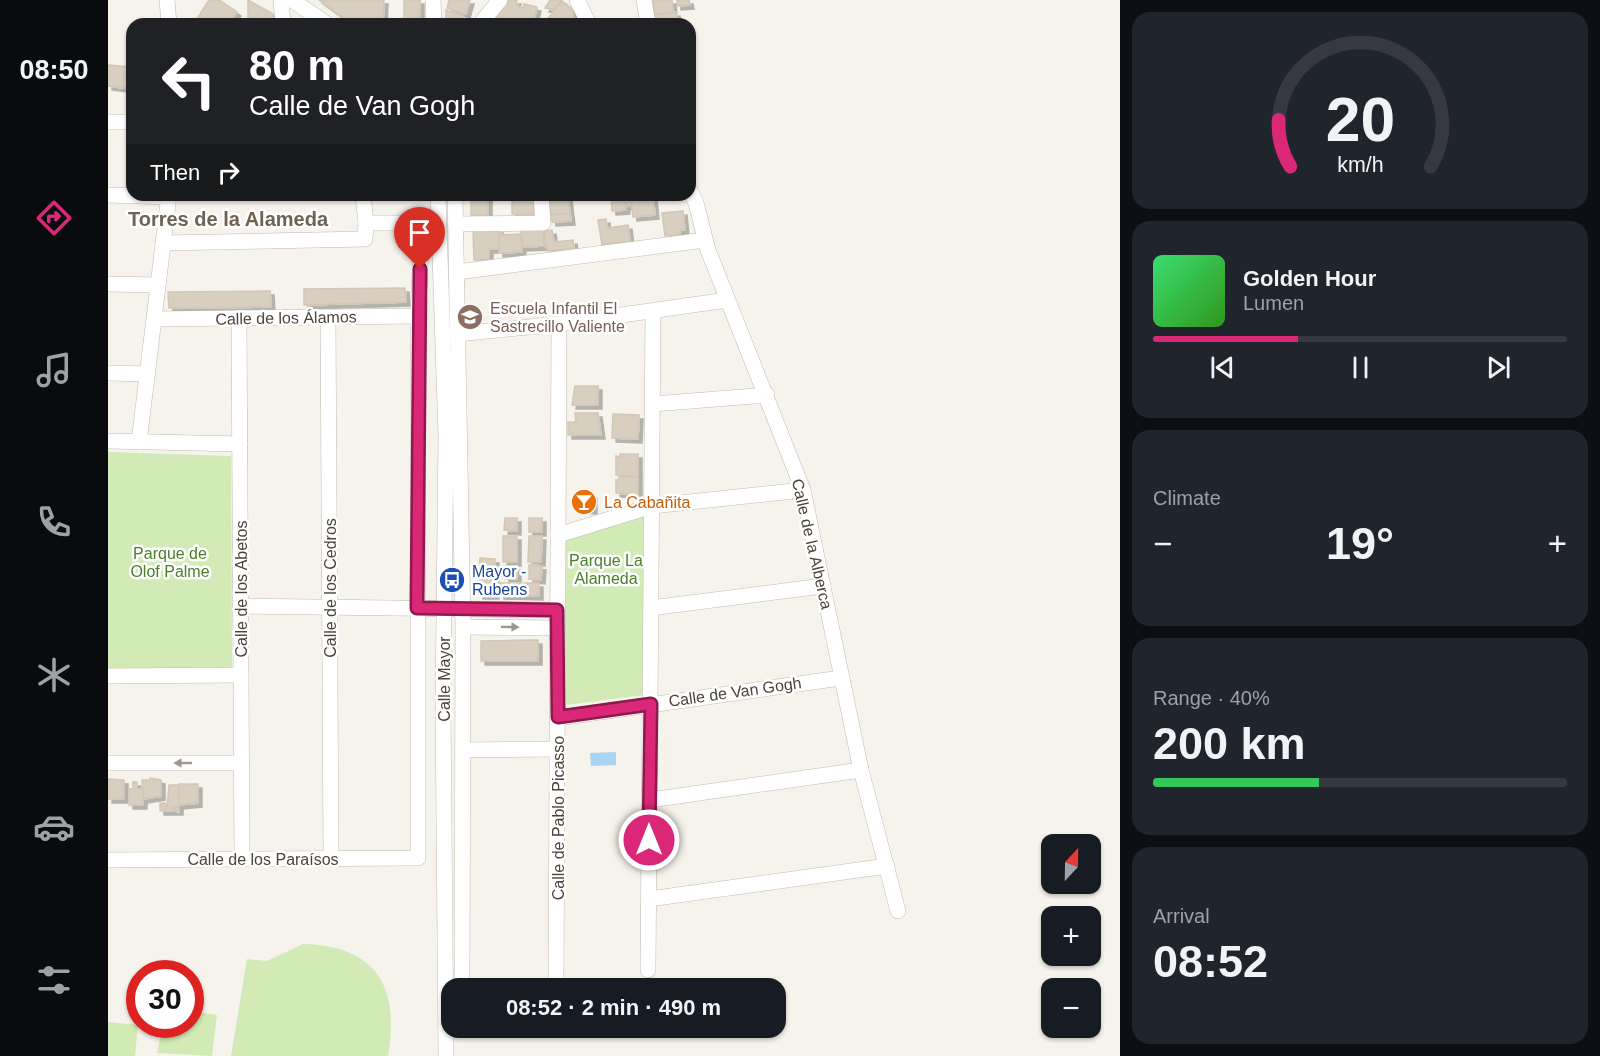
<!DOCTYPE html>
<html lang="en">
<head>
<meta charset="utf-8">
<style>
  body { margin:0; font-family:Helvetica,sans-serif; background:#20242c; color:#f1f3f6; height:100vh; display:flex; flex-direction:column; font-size:22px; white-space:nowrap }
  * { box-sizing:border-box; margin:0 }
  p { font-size:20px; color:#9ea1a6 }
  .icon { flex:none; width:33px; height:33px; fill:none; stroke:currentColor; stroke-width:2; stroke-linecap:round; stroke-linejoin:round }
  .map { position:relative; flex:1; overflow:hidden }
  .side { display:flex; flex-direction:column; gap:12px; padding:12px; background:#0d0f14; width:480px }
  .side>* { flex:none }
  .top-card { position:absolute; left:18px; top:18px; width:570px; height:183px; border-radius:18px; box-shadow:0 2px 4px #0004; background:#202124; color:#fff; overflow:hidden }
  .needle { width:39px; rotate:22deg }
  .controls { position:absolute; left:933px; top:834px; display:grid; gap:12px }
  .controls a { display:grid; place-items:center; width:60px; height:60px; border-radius:12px; background:#171b24; box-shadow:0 2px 4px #0004; font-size:30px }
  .speed { position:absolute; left:18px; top:960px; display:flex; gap:12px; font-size:30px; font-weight:700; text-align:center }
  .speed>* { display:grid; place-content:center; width:78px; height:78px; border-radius:50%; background:#171b24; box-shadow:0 2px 4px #0004; line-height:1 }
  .speed .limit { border:9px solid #d22; background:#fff; color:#111 }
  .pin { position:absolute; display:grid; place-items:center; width:51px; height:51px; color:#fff; margin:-62px -26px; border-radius:50% 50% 50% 0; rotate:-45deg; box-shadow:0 0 6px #0007 }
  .pin .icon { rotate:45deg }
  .me { position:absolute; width:66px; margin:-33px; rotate:0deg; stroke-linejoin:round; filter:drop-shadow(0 0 4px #0008) }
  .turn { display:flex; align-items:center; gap:21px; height:126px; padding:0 24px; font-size:27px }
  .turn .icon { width:78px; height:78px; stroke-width:2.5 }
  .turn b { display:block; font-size:42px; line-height:51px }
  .then { display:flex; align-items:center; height:57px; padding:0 24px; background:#0003; gap:12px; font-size:22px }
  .big { font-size:45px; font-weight:600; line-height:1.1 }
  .side .widget { flex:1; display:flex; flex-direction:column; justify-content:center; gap:9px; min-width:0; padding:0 21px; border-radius:18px; background:#20242c }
  .side .dial { align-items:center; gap:0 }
  .dial svg { height:156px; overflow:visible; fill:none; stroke:#363941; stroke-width:7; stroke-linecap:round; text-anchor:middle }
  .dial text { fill:#f1f3f6; stroke:none }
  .song { display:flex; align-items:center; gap:18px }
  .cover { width:72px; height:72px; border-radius:9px; background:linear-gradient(135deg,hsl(140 70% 55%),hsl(110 70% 35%)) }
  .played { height:6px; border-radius:3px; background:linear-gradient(90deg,#db2777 35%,#363941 35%) }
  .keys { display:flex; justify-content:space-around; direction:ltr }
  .heat { display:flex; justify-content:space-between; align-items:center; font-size:33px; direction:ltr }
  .charge { height:9px; border-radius:4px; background:linear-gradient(90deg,#34c759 40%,#363941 0) }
  .trip { position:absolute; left:333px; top:978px; width:345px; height:60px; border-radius:18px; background:#171b24; box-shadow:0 2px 4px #0004; font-weight:600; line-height:60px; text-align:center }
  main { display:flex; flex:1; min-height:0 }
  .tabs { display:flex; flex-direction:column; width:108px; justify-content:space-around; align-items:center; background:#090b0e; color:#9ea1a6 }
  .tabs .icon { width:42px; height:42px }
  .tabs .current { color:#db2777 }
  .tabs b { font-size:27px; color:#f1f3f6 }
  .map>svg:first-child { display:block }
</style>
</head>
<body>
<main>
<nav class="tabs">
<b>08:50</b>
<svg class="icon current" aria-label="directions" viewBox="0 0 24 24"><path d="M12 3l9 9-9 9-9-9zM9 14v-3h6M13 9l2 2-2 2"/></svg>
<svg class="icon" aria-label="music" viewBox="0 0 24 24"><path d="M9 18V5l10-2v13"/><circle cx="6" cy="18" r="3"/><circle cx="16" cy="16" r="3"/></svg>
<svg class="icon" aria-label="phone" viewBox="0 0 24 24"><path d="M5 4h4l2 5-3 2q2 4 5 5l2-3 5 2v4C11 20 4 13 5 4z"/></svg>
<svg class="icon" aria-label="climate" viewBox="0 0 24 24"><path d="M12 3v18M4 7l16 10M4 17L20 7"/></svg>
<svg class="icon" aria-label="car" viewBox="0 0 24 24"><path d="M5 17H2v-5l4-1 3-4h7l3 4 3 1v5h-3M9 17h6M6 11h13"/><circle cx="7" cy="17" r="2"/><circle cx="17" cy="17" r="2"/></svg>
<svg class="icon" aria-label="filters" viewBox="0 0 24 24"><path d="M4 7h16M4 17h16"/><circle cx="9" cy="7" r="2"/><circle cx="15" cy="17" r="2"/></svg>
</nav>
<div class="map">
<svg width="1012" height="1056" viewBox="0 0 1012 1056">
  <defs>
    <filter id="shadow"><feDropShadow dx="4" dy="4" stdDeviation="0" flood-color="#0004"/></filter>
  </defs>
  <rect width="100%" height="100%" fill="#f6f3ec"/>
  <g fill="#d2eab5">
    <path d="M0,452l123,4 1,213h-124z"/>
    <path d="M540,514l-4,181 -78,10 -1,-165z"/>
    <path d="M195,944c74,2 97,43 85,112h-157l16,-97 20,2z"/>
    <path d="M83,1011l26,4 -5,41 -55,-3 6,-28 27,-1z"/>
    <path d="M0,1022l30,3 -3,31h-27z"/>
  </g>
  <path fill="#a9d4f2" d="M508,752v13l-25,1 -1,-13z"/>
  <g fill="#d8cfc1" stroke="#d3c7b4" stroke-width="1.5" filter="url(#shadow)">
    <path d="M101,0h10l18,12 -8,12 -34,-2z"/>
    <path d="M140,0l25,14 1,10h-26z"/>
    <path d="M211,0h65l-1,24h-31z"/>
    <rect x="296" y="0" width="16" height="24"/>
    <path d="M341,0h21l-4,14 -19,-6z"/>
    <path d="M397,0h12l-1,5 7,3 1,-4 13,3 -4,17 -14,-1v-4h-5l-1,2 -21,-4z"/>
    <path d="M442,0h12l-8,10 -9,-2z"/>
    <path d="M545,0h19l1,12 -19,3z"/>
    <path d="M569,0h12l1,5 -13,1z"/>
    <path d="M454,1l9,7 3,11 -4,5h-20l-4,-3z"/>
    <path d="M338,10l16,6 1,8h-17z"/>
    <path d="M568,12l2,12h-23l-1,-9z"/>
    <path d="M384,17l21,5v2h-26z"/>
    <path d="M0,65l24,2v22l-24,-3z"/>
    <rect x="363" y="195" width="17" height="20"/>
    <rect x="404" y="195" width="22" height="19"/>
    <path d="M503,195h14l1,15 -14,1z"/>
    <path d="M517,195h6l1,11h-6z"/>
    <path d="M545,195l2,20 -22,2 -2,-19z"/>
    <path d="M460,196l2,17 -19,2 -2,-17z"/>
    <path d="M575,211l2,19h-5v4l-15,2 -3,-23z"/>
    <path d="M462,213l1,8 -19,1 -1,-7z"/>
    <path d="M498,219l1,9 21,-3 2,16 -28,4 -4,-25z"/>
    <path d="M365,229h26v20h-10v10l-15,1z"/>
    <path d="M391,229l3,6 19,-1 1,18 -23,1z"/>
    <path d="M435,229l1,17 -22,1 -1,-17z"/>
    <path d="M444,230l2,12 19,-2 1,8 -27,3 -3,-20z"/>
    <path d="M297,288l1,14 -102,3v-16z"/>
    <path d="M162,291l1,16 -102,1 -1,-16z"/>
    <path d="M467,386h23v19h-26z"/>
    <path d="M467,413h23l3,22h-33v-13h8z"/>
    <path d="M505,414l26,1 -1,24 -26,-1z"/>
    <path d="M512,454h18v23l-22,-2v-19l4,1z"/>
    <path d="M511,477h19v18l-22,-2v-13h3z"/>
    <path d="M466,494h19v16l-19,-1z"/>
    <path d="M397,518h12v13l-13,-1z"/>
    <rect x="421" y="518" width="13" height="14"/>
    <rect x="395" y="536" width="14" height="26"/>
    <path d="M421,536h13l-1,26h-13z"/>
    <path d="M372,558l15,1v36h-16z"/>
    <path d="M421,565l13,1 -1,14 -12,-1z"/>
    <rect x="397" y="566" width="12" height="13"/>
    <path d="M392,583h39v13l-39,-1z"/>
    <path d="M430,640v21h-57v-20z"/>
    <path d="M42,778l11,2v16l-18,3 -1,-19h8z"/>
    <path d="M0,779l16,1v19h-16z"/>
    <path d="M25,782h4v7h6v16h-14v-16h4z"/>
    <path d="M71,784h19v19l-19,2z"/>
    <path d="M61,785h10v22h-7v3l7,-2v3h-19v-8h5l2,4z"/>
  </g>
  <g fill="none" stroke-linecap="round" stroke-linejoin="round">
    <g stroke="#c2bbae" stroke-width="16">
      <g id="minor">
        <path d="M59,0l2,24"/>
        <path d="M173,0l2,24"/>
        <path d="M184,0l35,24"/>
        <path d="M325,0l1,24"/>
        <path d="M469,0l12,24"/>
        <path d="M536,0l4,24"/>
        <path d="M372,24l20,-24"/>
        <path d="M0,122h24"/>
        <path d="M582,190l6,13 12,47 95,240 58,280 37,141"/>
        <path d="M0,195l61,2"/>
        <path d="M255,195l3,28"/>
        <path d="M330,195l8,240 -3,271 3,350"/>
        <path d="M347,195l8,432 -1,361"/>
        <path d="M348,224l87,-1 -2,-28"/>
        <path d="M349,272l248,-32"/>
        <path d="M0,284l50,1"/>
        <path d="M220,317l3,541"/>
        <path d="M46,319l264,-3"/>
        <path d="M131,319l3,539"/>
        <path d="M349,334l102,-10 168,-24"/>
        <path d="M0,373l39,1"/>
        <path d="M545,404l114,-9"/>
        <path d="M0,441l132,3"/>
        <path d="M31,442l30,-247"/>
        <path d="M450,535l94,-29 151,-16"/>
        <path d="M133,606l316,4"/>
        <path d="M543,608l172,-22"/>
        <path d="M355,627l94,1"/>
        <path d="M0,676l133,-1"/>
        <path d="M450,718l283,-40"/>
        <path d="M356,750l94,-1"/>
        <path d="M0,763h134"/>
        <path d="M542,800l211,-30"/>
        <path d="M0,860l310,-2v-542l4,-93h-56l-1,16 -202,4"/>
        <path d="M541,899l238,-33"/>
        <path d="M540,970l5,-658"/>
        <path d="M448,988l3,-664"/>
      </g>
    </g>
    <use href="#minor" stroke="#fff" stroke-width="15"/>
  </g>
  <defs><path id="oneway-solid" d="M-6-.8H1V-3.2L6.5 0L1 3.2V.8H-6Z" transform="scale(1.5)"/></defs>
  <g fill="#9c9892">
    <use href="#oneway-solid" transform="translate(402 627) rotate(1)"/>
    <use href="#oneway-solid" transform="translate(75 763) rotate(180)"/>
  </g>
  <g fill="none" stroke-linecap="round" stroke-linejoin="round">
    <g stroke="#8e194d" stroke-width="15">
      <path id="route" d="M312,269l-3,339 140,2 1,107 93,-13 -2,136"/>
    </g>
    <use href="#route" stroke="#db2777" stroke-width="10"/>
  </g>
  <defs>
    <g id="school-disc" transform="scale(1.35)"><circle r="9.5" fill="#8d6e63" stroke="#fff"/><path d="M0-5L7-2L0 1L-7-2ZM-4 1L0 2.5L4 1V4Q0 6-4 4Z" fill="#fff"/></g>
    <g id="bar-disc" transform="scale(1.35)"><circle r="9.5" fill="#e8710a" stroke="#fff"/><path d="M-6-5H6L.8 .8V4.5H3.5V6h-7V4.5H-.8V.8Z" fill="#fff"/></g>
    <g id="bus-disc" transform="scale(1.35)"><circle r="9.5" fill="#1a4fb4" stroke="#fff"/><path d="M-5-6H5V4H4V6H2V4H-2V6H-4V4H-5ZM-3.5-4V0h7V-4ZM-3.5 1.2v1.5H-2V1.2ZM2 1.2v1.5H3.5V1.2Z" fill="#fff"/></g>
  </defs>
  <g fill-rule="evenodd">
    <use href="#school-disc" x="362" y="317"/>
    <use href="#bar-disc" x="476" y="502"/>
    <use href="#bus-disc" x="344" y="580"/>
  </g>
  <g text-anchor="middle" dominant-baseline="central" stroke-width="5" stroke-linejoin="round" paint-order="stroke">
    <g font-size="16" fill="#785e54" stroke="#fff" text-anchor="start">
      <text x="382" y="308">Escuela Infantil El<tspan x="382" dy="18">Sastrecillo Valiente</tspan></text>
    </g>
    <g font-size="16" fill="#4b4439" stroke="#fff">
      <text transform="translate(178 318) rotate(-1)">Calle de los Álamos</text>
      <text transform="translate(704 544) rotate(77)">Calle de la Alberca</text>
      <text transform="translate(222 588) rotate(-90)">Calle de los Cedros</text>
      <text transform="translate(133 589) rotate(-90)">Calle de los Abetos</text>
      <text transform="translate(336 679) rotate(-90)">Calle Mayor</text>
      <text transform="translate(627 692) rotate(-8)">Calle de Van Gogh</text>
      <text transform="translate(450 818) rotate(-90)">Calle de Pablo Picasso</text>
      <text x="155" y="859">Calle de los Paraísos</text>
    </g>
    <g font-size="16" fill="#c56008" stroke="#fff" text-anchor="start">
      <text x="496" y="502">La Cabañita</text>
    </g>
    <g font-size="16" fill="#4a7f2a" stroke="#fff">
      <text x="62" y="553">Parque de<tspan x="62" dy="18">Olof Palme</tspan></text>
      <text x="498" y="560">Parque La<tspan x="498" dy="18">Alameda</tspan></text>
    </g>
    <g font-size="16" fill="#164399" stroke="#fff" text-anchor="start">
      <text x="364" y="571">Mayor -<tspan x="364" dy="18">Rubens</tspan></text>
    </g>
    <g font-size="20" font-weight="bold" fill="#6e6250" stroke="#fff">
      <text x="120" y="219">Torres de la Alameda</text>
    </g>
  </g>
</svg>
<div class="controls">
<a><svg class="needle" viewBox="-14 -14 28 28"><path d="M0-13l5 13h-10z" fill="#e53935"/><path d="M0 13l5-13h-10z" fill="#9ea1a6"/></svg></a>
<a>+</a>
<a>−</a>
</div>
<div class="speed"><div class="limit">30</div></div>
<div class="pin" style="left:312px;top:269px;background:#d93025"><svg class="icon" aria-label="arrive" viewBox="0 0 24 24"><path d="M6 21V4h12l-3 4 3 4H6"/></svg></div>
<svg class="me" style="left:541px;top:840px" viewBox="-20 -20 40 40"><circle r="17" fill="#db2777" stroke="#fff" stroke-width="3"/><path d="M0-11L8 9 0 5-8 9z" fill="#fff"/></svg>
<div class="trip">08:52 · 2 min · 490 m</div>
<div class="top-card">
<div class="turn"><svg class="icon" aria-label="left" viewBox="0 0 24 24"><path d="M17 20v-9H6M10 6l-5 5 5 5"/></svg><div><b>80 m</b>Calle de Van Gogh</div></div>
<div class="then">Then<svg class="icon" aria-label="right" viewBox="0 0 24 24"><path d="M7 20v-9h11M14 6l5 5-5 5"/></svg></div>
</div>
</div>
<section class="side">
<div class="widget dial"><svg viewBox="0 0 100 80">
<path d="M14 69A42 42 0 1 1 86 69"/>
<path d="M14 69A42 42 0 0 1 8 45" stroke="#db2777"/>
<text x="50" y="56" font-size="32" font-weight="700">20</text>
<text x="50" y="72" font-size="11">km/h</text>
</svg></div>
<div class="widget">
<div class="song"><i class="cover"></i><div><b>Golden Hour</b><p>Lumen</p></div></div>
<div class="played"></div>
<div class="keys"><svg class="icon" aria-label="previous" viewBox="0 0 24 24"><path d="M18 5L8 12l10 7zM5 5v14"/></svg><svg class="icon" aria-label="pause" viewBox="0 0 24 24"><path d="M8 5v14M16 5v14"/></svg><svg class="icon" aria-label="next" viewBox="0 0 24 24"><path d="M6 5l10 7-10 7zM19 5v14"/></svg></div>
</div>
<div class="widget"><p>Climate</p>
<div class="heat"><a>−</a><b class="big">19°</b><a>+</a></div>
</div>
<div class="widget"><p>Range · 40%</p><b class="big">200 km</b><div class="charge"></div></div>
<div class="widget"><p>Arrival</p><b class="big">08:52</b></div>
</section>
</main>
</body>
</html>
